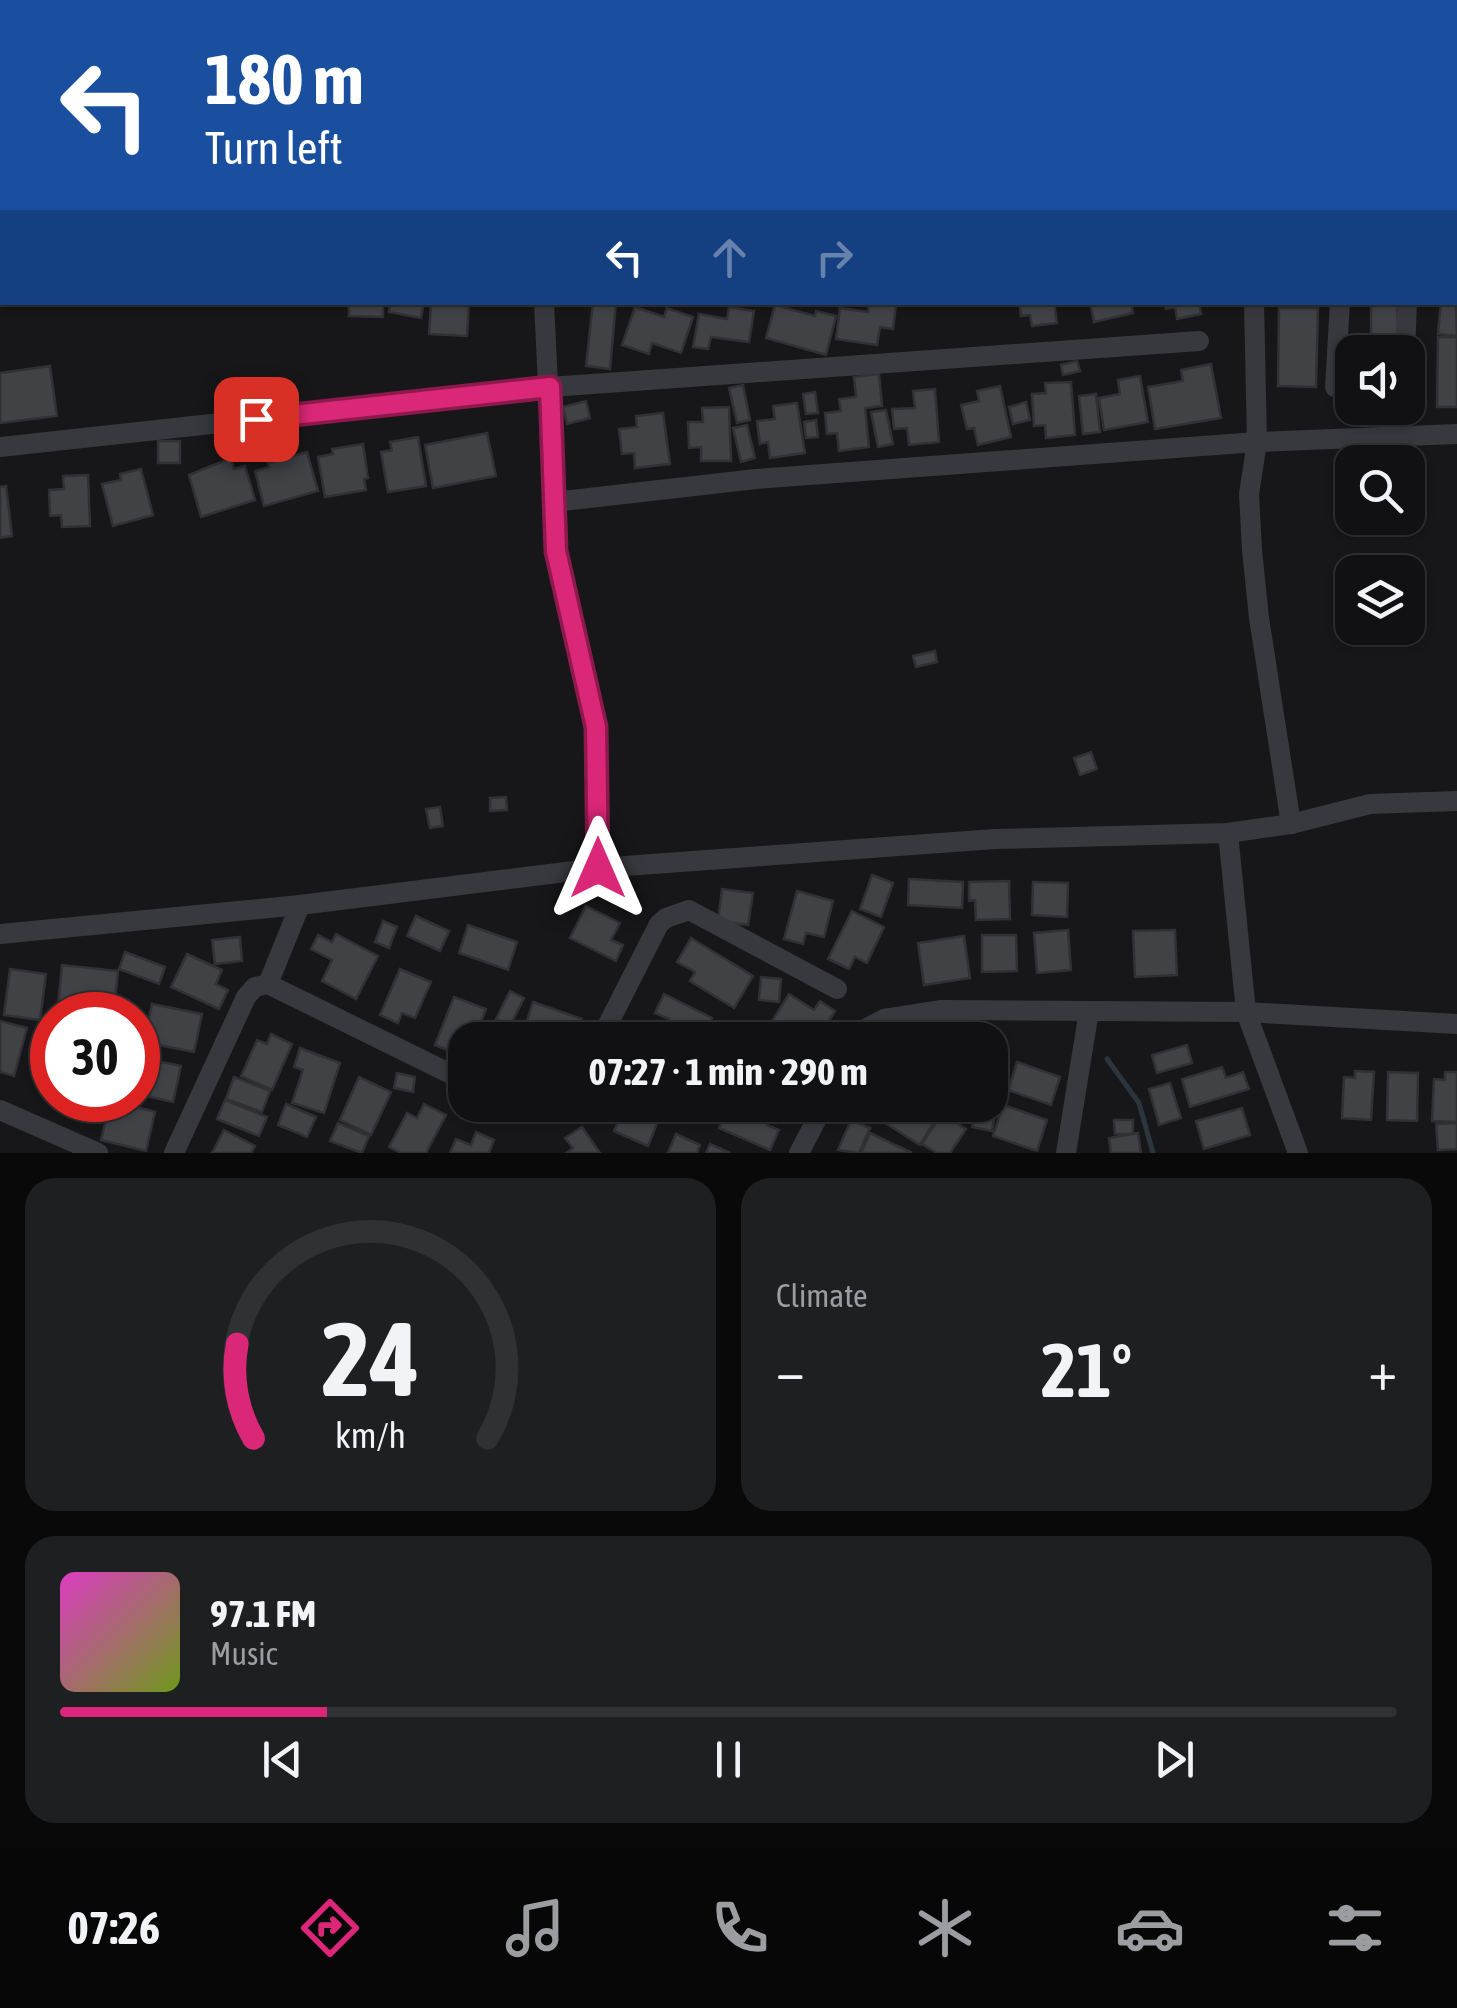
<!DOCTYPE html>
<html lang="en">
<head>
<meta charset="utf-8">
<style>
  body { margin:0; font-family:"Asap Condensed",sans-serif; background:#1e1f21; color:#f1f3f6; height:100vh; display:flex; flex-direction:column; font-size:38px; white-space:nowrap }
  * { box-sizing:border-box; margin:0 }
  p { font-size:32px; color:#9c9da0 }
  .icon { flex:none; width:55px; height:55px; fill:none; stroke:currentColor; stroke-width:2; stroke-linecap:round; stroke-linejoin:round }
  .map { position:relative; height:1153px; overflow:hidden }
  .sheet { display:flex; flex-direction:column; gap:25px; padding:25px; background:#09090a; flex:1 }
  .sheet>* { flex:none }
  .hud { position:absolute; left:0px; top:0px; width:1458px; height:305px; box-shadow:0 2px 8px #0004,0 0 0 2px #303133; background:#1a4fa0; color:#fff; overflow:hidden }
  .buttons { position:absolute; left:1335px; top:335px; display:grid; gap:20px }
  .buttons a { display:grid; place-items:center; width:90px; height:90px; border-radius:20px; background:#111113; box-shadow:0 2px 8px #0004,0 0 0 2px #303133; font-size:50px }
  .speed { position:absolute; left:30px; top:992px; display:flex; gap:20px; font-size:50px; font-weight:700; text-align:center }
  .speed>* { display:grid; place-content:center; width:130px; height:130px; border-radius:50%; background:#111113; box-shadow:0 2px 8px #0004,0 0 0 2px #303133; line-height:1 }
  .speed .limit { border:15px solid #d22; background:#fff; color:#111 }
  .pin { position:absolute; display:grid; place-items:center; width:85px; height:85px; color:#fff; margin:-42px; border-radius:20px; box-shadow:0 5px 15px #0006 }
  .me { position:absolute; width:110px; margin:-55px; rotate:0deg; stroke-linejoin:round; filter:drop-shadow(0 0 8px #0008) }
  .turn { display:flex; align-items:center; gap:35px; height:210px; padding:0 40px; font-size:45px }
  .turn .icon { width:130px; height:130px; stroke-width:2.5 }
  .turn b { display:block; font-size:70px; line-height:85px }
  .lanes { display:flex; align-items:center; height:95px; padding:0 40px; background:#0003; justify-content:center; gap:50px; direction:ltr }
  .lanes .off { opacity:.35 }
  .big { font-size:75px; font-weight:700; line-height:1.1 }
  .sheet .widget { flex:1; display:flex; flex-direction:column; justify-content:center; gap:15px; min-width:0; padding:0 35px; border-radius:30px; background:#1e1f21 }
  .sheet .dial { align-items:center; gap:0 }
  .dial svg { height:260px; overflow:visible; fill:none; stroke:#303133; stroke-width:7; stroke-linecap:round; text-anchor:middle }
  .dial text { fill:#f1f3f6; stroke:none }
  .song { display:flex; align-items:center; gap:30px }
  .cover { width:120px; height:120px; border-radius:15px; background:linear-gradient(135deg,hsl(310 70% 55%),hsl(80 70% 35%)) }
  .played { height:10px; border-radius:5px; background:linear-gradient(90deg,#db2777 20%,#303133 20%) }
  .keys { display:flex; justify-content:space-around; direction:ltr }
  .heat { display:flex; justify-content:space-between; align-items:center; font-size:55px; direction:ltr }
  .sheet .tiles { flex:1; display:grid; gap:25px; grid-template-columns:1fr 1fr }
  .widget:last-child { grid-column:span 2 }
  .trip { position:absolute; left:448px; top:1022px; width:560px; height:100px; border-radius:30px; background:#111113; box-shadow:0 2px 8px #0004,0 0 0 2px #303133; font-weight:700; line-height:100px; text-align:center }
  .tabs { display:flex; height:160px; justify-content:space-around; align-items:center; background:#070708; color:#9c9da0 }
  .tabs .icon { width:70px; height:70px }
  .tabs .selected { color:#db2777 }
  .tabs b { font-size:45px; color:#f1f3f6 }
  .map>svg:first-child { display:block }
</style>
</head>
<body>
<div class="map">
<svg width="1457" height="1153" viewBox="0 0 1457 1153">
  <rect width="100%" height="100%" fill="#171719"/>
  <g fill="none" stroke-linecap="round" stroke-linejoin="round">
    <path stroke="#2c353e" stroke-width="5" d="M1107,1059l32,44 14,50"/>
  </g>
  <g fill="#414246" stroke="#313135" stroke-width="2.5">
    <path d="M88,0h50l7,2h-58z"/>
    <path d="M350,0h85l-85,2z"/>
    <rect x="553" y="0" width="40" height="2"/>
    <rect x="1281" y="0" width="40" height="2"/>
    <path d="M1357,0h100v32l-2,-30h-98z"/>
    <rect x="1455" y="143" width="2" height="121"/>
    <path d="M1455,289l2,47 -19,-2 3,-32h14z"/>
    <path d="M349,302h34v15l-34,-1z"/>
    <path d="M390,302h34l-3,16 -32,-6z"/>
    <path d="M431,302h38l-2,34 -38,-2z"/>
    <path d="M593,302h23l-6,67 -24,-3z"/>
    <path d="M869,302l27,3 -3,24 -13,-2 -3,18 -41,-6 4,-31 28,4z"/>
    <path d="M1019,302h35l3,21 -25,3 -2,-11 -9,1z"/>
    <path d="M1090,302h41l2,11 -39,9z"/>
    <path d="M1164,302h35l2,12 -24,5 -2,-12 -9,2z"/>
    <path d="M1371,302h26l1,45 -27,1z"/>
    <path d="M775,305l40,11 1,-5 20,5 -10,39 -60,-17z"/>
    <path d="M635,307l29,10 3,-9 26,9 -12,36 -29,-10 -3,11 -27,-9z"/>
    <path d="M729,307l25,4 -5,31 -38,-5 -3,12 -15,-2 6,-33 28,5z"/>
    <path d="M1279,308h39l-2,79 -38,-1z"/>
    <path d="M1438,337h19v70h-20z"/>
    <path d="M1077,361l3,10 -17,4 -2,-10z"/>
    <path d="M1211,364l10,54 -66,11 -7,-42 35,-6 -2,-11z"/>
    <path d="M50,366l7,50 -57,7v-50z"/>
    <path d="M879,374l3,32 -17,2 4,39 -30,4 -2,-18 -10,1 -2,-21 16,-2 -2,-12 17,-2 -2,-20z"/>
    <path d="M1140,376l8,46 -44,8 -5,-32 21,-4 -2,-14z"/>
    <path d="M1071,382l4,53 -29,3 -1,-13 -11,1 -2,-32 14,-1 -1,-10z"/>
    <path d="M743,385l7,35 -13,3 -8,-35z"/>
    <path d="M1000,386l11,51 -33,8 -4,-17 -7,1 -6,-24 18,-4 -2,-10z"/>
    <path d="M935,389l4,53 -30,3 -2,-17 -13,1 -2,-20 23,-1 -2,-17z"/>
    <path d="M815,392l3,21 -12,1 -3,-20z"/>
    <path d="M1096,394l4,38 -17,2 -4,-38z"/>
    <path d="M586,401l4,17 -23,6 -4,-17z"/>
    <path d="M1026,402l4,18 -17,4 -4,-17z"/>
    <path d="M797,403l8,50 -35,5 -2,-16 -8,2 -3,-23 18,-2 -2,-13z"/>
    <path d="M729,407l2,54h-30v-14l-12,1 -1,-26h15l-1,-14z"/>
    <path d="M886,410l7,34 -15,3 -7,-35z"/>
    <path d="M663,413l7,51 -35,4 -1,-15 -12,1 -3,-25 18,-2 -1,-11z"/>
    <path d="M816,420l2,17 -12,1 -2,-16z"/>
    <path d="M747,425l8,33 -14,4 -8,-34z"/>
    <path d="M487,433l9,43 -63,12 -8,-43z"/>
    <path d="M418,437l8,49 -38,6 -7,-40 11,-2 -2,-8z"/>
    <rect x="158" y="441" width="22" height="22"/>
    <path d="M363,444l5,34 -4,1 2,11 -41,7 -7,-40 15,-3 -1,-5z"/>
    <path d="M307,452l11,39 -54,15 -9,-35 14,-4 -1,-4z"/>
    <path d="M231,458l3,11 11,-3 10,34 -54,17 -12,-42z"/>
    <path d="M141,469l12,46 -40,11 -11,-42 19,-4 -1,-6z"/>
    <path d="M88,475l2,51 -28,1 -1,-12 -11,1 -1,-26 15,-1 -1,-13z"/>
    <path d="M6,486l6,50 -12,2v-51z"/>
    <path d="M935,651l2,11 -21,5 -3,-11z"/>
    <path d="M1091,752l6,17 -17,6 -6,-17z"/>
    <path d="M506,797l1,13 -17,1v-13z"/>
    <path d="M440,807l3,19 -13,2 -4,-19z"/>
    <path d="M872,875l21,8 -12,34 -21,-8z"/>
    <path d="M909,879l54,3 -1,26 -54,-3z"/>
    <path d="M1009,881l1,38 -34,1 -1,-20 -6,1v-19z"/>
    <path d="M1033,882l35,1 -1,34 -35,-2z"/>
    <path d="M722,889l31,4 -5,32 -30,-4z"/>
    <path d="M797,891l36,10 -9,36 -18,-4 -3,11 -19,-5z"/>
    <path d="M586,906l34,17 -9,17 12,5 -7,16 -46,-23z"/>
    <path d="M852,911l32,16 -17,36 -12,-6 -6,12 -21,-10z"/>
    <path d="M416,916l33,15 -9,20 -33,-15z"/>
    <path d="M383,921l14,6 -8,21 -14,-6z"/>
    <path d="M468,925l49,17 -9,28 -49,-17z"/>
    <path d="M1068,930l3,40 -34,3 -3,-40z"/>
    <path d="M1175,930l2,45 -42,2 -2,-46z"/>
    <path d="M336,934l42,22 -22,43 -34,-18 10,-21 -21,-11 7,-14 14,7z"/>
    <path d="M982,935h34l1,36 -35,1z"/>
    <path d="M964,936l6,42 -46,7 -6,-42z"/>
    <path d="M240,937l2,24 -27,3 -3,-24z"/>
    <path d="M691,938l62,38 -19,32 -44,-27 5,-9 -18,-10z"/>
    <path d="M125,952l40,15 -6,17 -40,-15z"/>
    <path d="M187,954l35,16 -6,14 12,6 -9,19 -48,-22z"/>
    <path d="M62,965l56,6 -4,40 -56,-6z"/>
    <path d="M10,969l36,5 -6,46 -36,-5z"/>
    <path d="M400,969l31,13 -16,36 -13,-5 -4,10 -18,-8z"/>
    <path d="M761,977l20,2 -2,23 -20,-2z"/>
    <path d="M510,991l14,7 -14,28 -14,-7z"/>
    <path d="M664,994l48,24 -11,22h-24l-15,-7 7,-14 -14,-6z"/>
    <path d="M789,994l25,16 6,-9 15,10 -18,29h-20l-26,-17z"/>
    <path d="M454,997l32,12 -12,31 -13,-3 -6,16 -20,-8z"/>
    <path d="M533,1002l49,17 -7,21 -54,-1z"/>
    <path d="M152,1004l50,10 -8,38 -50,-10z"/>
    <path d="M0,1021l27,7 -13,48 -14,-4z"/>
    <path d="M271,1034l21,10 -20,46 -31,-14 16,-36 10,4z"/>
    <path d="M1187,1045l5,18 -35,10 -5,-18z"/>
    <path d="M300,1048l40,15 -16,50 -32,-10 11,-33 -9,-3z"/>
    <path d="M990,1049l18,1 -3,35 -15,-1z"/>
    <path d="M138,1057l43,9 -8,36 -35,-8z"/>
    <path d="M1017,1062l43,15 -9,28 -43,-15z"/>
    <path d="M1222,1067l4,11 17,-6 6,17 -59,18 -8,-28z"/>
    <path d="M1355,1071l19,1 -3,48 -29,-2 2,-41 11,1z"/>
    <path d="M1388,1072l30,1 -1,48 -30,-1z"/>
    <path d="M1445,1072h12v50l-25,-1 2,-42 11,1z"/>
    <path d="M397,1073l18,4 -2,15 -19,-4z"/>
    <path d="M234,1077l36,14 -8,21 -36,-13z"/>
    <path d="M359,1077l32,15 -20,43 -31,-15z"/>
    <path d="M1170,1083l11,35 -22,7 -10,-36z"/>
    <path d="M990,1097l7,1 -5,33 -20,-4 3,-22h15z"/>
    <path d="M111,1100l44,12 -9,39 -45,-11z"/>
    <path d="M225,1100l42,17 -8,19 -42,-17z"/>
    <path d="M286,1104l30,13 -9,20 -29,-12z"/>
    <path d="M424,1104l22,11 -20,38h-25l-12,-6 18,-34 10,5z"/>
    <path d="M606,1105h42l14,6 -14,35 -34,-15 6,-13 -17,-8z"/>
    <path d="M729,1105h35l10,4 -7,16 12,5 -9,20 -51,-22z"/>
    <path d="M888,1105h29l20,12 -17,28 -41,-26z"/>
    <path d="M947,1105l13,9 -5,8 11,7 -16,24h-13l-15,-9z"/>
    <path d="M1003,1105l44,15 -10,31 -44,-15z"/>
    <path d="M1242,1108l8,27 -46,14 -8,-28z"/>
    <path d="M851,1120l19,8 -11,25 -21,-3z"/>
    <path d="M1114,1120h19v14h-18z"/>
    <path d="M338,1123l31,13 -7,17 -32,-12z"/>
    <path d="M1457,1123v26l-19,1 -2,-26z"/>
    <path d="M582,1127l18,26h-34l7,-5 -8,-10z"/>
    <path d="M224,1130l31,16 -4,7h-39z"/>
    <path d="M476,1132l18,8 -5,13h-39l6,-14 15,6z"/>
    <path d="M870,1133l42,20h-51z"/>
    <path d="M1138,1133l3,20h-30l-2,-15z"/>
    <path d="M676,1134l24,11 -3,8h-29z"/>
    <path d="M710,1144l20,9h-24z"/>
  </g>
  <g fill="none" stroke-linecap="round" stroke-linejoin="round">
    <g stroke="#38393f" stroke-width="20">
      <path d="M270,0l7,2"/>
      <path d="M518,0v2"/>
      <path d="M718,0l7,2"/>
      <path d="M1232,0l3,2"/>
      <path d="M328,2l1,-2"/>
      <path d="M1331,2l1,-2"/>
      <path d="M0,109l2,1"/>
      <path d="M1455,109h2"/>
      <path d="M1455,276h2"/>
      <path d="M544,302l12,249 40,176 2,141"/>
      <path d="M1254,302l3,140 -8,52 3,56 7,68 32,206"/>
      <path d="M1405,352l2,-50"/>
      <path d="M1335,387l5,-85"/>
      <path d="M0,447l550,-60 649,-46"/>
      <path d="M554,502l202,-23 501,-37 200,-8"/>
      <path d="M1228,833l18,179 52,141"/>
      <path d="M0,934l300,-29 298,-37 397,-29 233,-6 63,-9 79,-20 87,-3"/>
      <path d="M268,984l32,-79"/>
      <path d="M600,1040l59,-116 7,-6 23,-8 148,79"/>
      <path d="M859,1040l8,-12 17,-9 58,-9 304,2 211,12"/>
      <path d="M513,1105l26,5 17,-5"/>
      <path d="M0,1110l98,43"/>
      <path d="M174,1153l72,-156 9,-10 13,-3 197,97"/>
      <path d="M799,1153l25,-48"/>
      <path d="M1066,1153l23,-142"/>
    </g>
  </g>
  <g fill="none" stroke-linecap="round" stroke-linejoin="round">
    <g stroke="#8e194d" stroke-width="25">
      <path id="route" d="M256,419l294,-32 6,164 40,176 2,141"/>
    </g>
    <use href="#route" stroke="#db2777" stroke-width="18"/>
  </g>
</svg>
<div class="buttons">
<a><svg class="icon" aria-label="sound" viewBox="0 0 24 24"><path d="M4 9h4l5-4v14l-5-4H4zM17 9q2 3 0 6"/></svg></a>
<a><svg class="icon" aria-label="search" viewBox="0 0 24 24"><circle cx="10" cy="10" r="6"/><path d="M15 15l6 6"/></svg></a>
<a><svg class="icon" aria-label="layers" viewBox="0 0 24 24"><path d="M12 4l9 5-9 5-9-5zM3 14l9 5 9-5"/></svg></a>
</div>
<div class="speed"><div class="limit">30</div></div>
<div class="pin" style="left:256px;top:419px;background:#d93025"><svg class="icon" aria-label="arrive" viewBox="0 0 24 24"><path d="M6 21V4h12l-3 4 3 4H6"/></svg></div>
<svg class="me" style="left:598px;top:868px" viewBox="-20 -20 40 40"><path d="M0-17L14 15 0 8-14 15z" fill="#db2777" stroke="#fff" stroke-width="4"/></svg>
<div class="trip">07:27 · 1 min · 290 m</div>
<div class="hud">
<div class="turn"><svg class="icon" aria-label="left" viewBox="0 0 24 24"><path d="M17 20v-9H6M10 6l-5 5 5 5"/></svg><div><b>180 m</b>Turn left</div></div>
<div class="lanes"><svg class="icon" aria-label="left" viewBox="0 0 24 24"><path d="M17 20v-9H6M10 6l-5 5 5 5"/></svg><svg class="icon off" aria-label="ahead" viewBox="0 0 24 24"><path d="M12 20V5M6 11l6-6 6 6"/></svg><svg class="icon off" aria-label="right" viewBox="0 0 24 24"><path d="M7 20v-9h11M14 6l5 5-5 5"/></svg></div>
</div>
</div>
<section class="sheet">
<div class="tiles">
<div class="widget dial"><svg viewBox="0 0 100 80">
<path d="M14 69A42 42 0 1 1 86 69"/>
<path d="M14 69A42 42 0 0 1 9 40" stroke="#db2777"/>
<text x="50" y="56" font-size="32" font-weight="700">24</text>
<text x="50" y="72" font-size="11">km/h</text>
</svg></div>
<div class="widget"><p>Climate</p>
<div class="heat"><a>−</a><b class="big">21°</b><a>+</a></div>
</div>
<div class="widget">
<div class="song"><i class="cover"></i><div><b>97.1 FM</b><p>Music</p></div></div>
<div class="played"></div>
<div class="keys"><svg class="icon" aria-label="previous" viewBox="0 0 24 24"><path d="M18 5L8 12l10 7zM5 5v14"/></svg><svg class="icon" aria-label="pause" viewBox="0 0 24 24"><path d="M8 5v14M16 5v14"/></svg><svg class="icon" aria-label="next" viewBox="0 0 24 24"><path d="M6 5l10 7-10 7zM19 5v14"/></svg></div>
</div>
</div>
</section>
<nav class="tabs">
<b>07:26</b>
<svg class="icon selected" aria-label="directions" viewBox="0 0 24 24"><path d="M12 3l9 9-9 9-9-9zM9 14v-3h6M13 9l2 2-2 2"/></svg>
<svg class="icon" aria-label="music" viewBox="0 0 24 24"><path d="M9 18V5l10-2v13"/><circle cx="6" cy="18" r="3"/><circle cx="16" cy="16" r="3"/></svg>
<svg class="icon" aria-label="phone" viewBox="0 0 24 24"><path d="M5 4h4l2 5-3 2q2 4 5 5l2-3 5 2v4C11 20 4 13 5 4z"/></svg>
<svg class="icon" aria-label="climate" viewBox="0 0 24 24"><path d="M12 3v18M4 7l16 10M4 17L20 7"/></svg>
<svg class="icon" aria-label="car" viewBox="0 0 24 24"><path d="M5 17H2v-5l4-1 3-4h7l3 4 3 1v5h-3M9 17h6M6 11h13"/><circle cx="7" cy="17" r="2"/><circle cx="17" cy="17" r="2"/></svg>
<svg class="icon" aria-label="filters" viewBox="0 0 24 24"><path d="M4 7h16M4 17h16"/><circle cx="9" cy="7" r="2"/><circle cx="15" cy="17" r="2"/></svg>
</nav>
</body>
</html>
